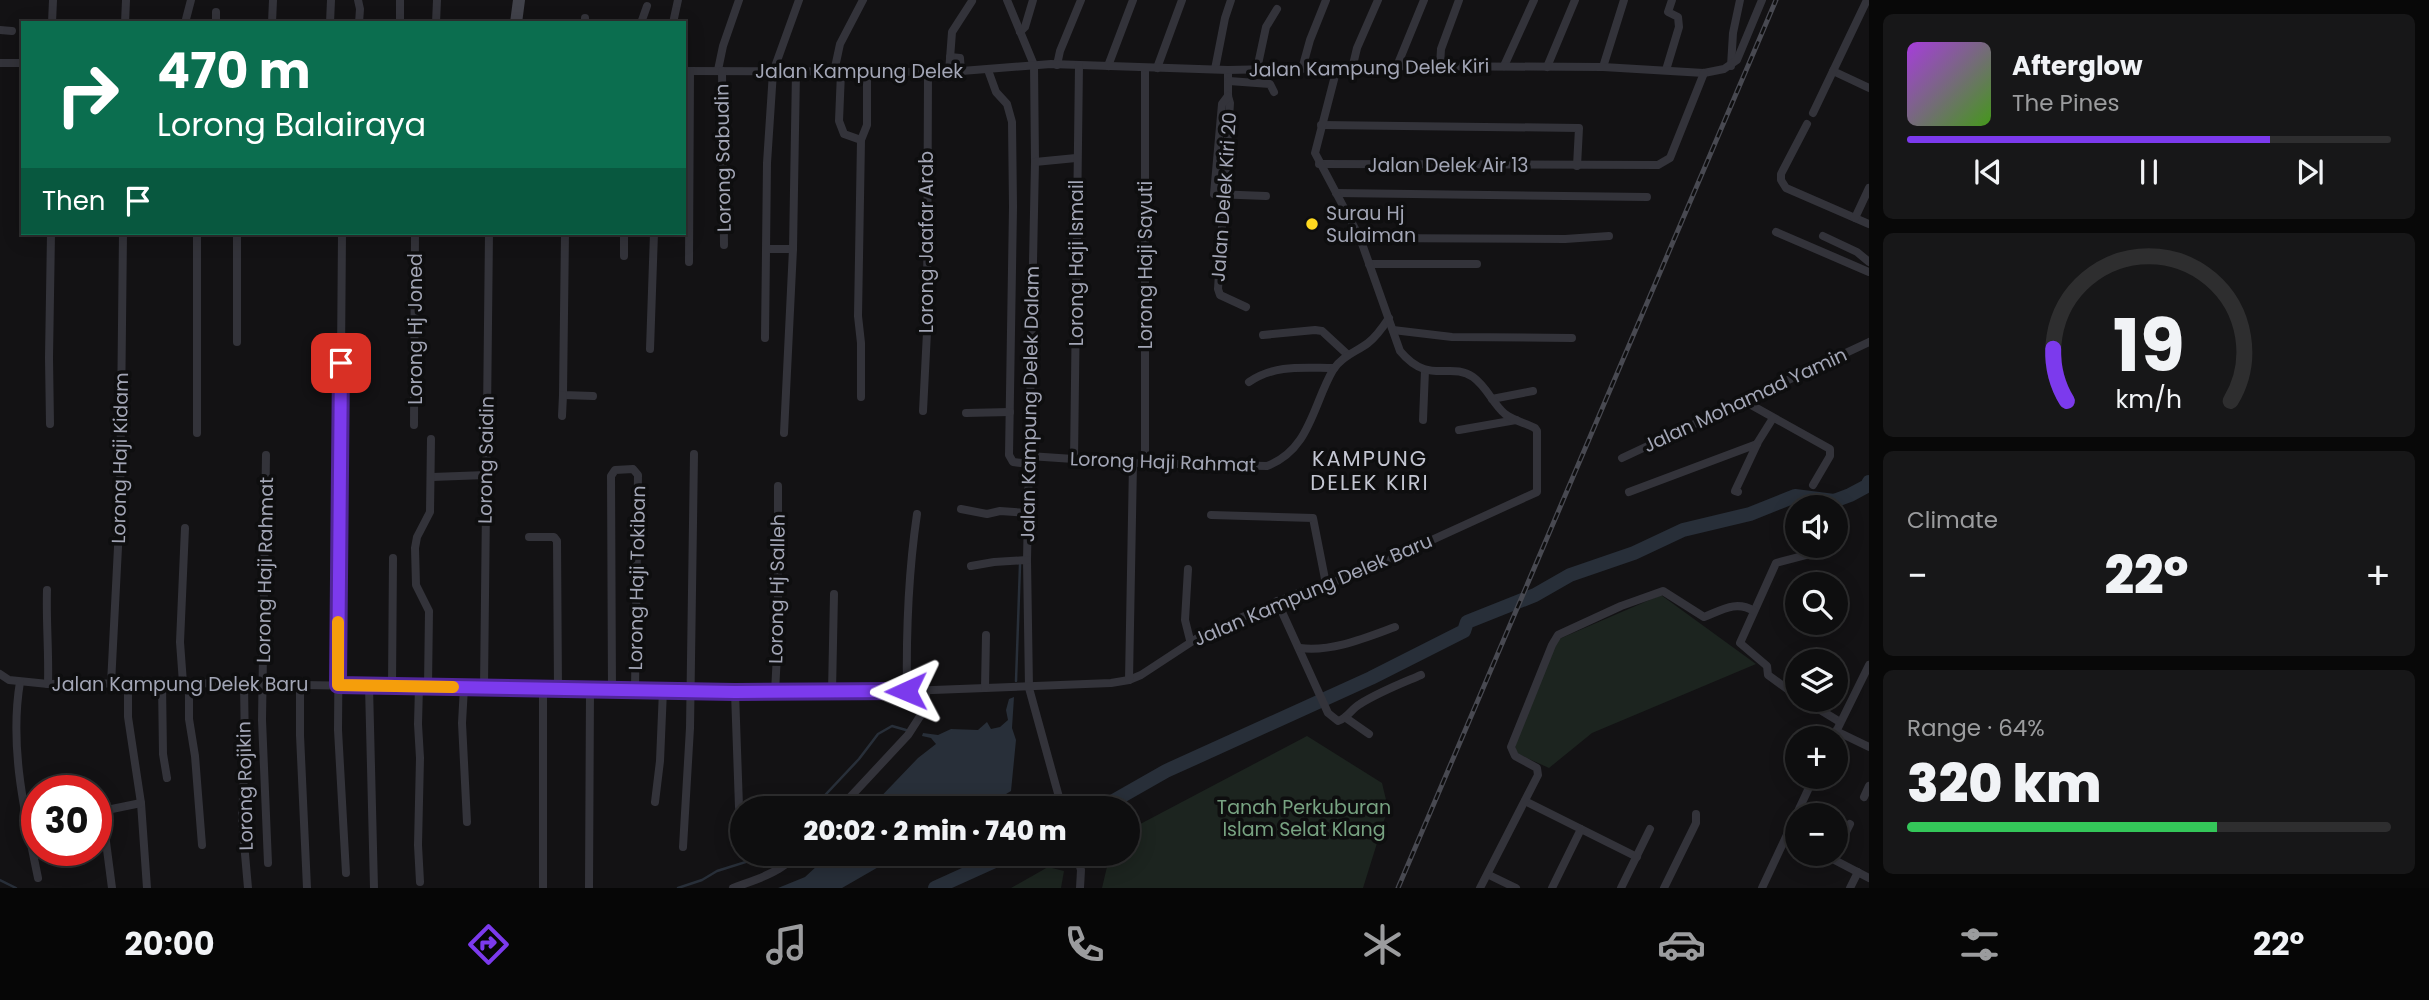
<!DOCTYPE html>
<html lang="en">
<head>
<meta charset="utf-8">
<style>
  body { margin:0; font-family:Poppins,sans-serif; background:#171718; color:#f1f3f6; height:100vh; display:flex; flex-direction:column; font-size:26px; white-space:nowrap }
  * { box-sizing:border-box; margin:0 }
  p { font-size:23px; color:#9b9c9e }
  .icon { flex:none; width:38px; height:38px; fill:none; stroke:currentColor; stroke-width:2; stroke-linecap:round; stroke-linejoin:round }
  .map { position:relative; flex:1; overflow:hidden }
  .details { display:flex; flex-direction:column; gap:14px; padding:14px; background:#080808; width:560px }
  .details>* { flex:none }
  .top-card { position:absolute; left:21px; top:21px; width:665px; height:214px; border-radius:0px; box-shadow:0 4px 18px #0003,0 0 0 2px #2e2e2f; background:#0b6e4f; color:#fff; overflow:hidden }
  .controls { position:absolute; left:1785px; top:495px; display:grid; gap:14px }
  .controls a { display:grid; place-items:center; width:63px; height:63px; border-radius:50%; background:#0e0e0f; box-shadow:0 4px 18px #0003,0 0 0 2px #2e2e2f; font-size:35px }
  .speed { position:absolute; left:21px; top:775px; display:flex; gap:14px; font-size:35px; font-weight:700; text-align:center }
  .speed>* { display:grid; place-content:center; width:91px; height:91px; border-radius:50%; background:#0e0e0f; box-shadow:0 4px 18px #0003,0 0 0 2px #2e2e2f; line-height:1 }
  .speed .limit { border:10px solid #d22; background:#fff; color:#111 }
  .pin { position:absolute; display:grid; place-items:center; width:60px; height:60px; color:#fff; margin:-30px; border-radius:14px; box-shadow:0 4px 10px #0006 }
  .me { position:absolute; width:77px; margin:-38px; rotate:269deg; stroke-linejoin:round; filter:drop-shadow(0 0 5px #0008) }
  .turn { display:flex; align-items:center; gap:24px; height:147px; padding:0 21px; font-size:32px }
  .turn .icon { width:91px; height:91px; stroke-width:2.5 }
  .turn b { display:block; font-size:49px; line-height:60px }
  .then { display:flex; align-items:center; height:66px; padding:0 21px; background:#0003; gap:14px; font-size:26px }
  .big { font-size:52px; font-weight:800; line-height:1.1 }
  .details .card { flex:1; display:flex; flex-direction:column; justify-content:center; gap:10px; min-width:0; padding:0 24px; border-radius:10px; background:#171718 }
  .details .dial { align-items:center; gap:0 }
  .dial svg { height:182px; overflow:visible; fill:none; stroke:#2e2e2f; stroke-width:7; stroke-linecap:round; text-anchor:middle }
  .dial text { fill:#f1f3f6; stroke:none }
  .song { display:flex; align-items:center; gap:21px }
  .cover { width:84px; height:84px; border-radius:10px; background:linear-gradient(135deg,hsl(280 70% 55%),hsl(100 70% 35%)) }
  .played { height:7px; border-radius:4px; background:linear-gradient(90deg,#7c3aed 75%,#2e2e2f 75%) }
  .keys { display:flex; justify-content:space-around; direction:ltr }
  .heat { display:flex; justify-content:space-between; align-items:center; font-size:38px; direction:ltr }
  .charge { height:10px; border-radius:5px; background:linear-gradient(90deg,#34c759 64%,#2e2e2f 0) }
  .trip { position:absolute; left:730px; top:796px; width:410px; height:70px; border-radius:35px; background:#0e0e0f; box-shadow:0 4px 18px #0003,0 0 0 2px #2e2e2f; font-weight:800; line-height:70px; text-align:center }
  .menu { display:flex; height:112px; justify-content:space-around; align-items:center; background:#060606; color:#9b9c9e }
  .menu .icon { width:49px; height:49px }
  .menu .selected { color:#7c3aed }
  .menu b { font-size:32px; color:#f1f3f6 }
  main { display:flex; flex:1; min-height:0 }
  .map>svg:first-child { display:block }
</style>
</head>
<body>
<main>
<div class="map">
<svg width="1869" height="888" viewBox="0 0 1869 888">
  <rect width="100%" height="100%" fill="#131214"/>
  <g fill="#1c241f">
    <path d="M1661,595l95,69 -164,69 -43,35 -33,-15 -1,-9 39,-99 5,-6z"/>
    <path d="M1307,736l75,47 6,25 -25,80h-261l8,-34h17v-23z"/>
    <path d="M1048,867l16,4 -3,17h-50z"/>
  </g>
  <g fill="#282f39">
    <path d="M1014,697l-2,31 4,12 -5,51 -28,17h-113l48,-50 18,-14 -5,-6 -9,-2 1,-3 15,2 13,-6 27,1 9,-8 4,7 9,-2 8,-7 -2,-10 3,-11z"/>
    <path d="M830,854h71l-59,34h-64l27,-11z"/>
  </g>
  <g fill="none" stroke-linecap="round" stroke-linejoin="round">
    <g stroke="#282f39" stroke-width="2.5">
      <path d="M1016,681l4,-116"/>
      <path d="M813,808l46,-49 19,-25 14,-8 14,4"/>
      <path d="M0,880l16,8"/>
      <path d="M678,888l24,-8 15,-9 54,-17"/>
    </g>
    <g stroke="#282f39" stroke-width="14">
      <path d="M1101,808l65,-37 205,-93 93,-47 3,-9 68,-27 35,-20 64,-22 49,-23 67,-16 45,-18 39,5 16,-6 17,-9 2,-4"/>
      <path d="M935,888l75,-34"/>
    </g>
    <g stroke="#33333a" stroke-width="8">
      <path d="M358,0l2,9 -1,14"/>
      <path d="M400,0v23"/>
      <path d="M1007,0l27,65 1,97 -8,398 2,128 33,120"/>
      <path d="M52,23l1,-23"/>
      <path d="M125,23l1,-23"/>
      <path d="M185,23l6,-23"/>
      <path d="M216,23v-11"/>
      <path d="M272,23l1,-23"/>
      <path d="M330,23l1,-23"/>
      <path d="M436,23l1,-23"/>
      <path d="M585,23v-5"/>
      <path d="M641,23l6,-17"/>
      <path d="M673,23l5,-23"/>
      <path d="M0,30l12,1"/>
      <path d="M1020,32l5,-5 8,-27"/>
      <path d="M950,57l10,1 1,14"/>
      <path d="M0,63h23"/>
      <path d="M1057,65l3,-14 21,-51"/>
      <path d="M1108,66l25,-66"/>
      <path d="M1397,66l27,-66"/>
      <path d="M1440,66l1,-17 18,-49"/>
      <path d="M1504,66l30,-66"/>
      <path d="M1731,66l2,-33 7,-33"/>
      <path d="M1547,67l28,-67"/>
      <path d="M1603,67l21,-67"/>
      <path d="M1145,68v395"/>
      <path d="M1157,68l25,-68"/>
      <path d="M1215,69l10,-51 6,-18"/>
      <path d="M1257,69l9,-42 11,-18"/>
      <path d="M1302,69l8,-29 16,-40"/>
      <path d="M1352,69l5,-21 21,-48"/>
      <path d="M718,70l5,-24 16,-46"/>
      <path d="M988,70l8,22 11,12 5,18 1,85 -4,248 4,7 16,2"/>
      <path d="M1228,70v26l2,7 -12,186 2,6 26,12"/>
      <path d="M1666,70l13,-43 -1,-10 -10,-5 4,-12"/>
      <path d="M684,71l265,1 102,-8 177,6 169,-4 206,1 101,6 20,-4 13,-9 25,-60"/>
      <path d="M722,71l2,174"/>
      <path d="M1833,71l36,17"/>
      <path d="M834,72l6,-28 23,-44"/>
      <path d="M841,72l-2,49 5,13 17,6"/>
      <path d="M949,72l3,-40 20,-31"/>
      <path d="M1229,81l41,3 4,8"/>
      <path d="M1228,96l-6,8 -8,90 52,2"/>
      <path d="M1813,113l54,-113"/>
      <path d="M1807,124l-26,50v6l5,8 83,36"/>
      <path d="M1321,125l258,3 -2,38"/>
      <path d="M1035,162l41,-4"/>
      <path d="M1319,164l339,1 12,-7 34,-85"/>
      <path d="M1336,193l311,4"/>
      <path d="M1855,218l14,-30"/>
      <path d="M1776,232l93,40"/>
      <path d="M197,233v200"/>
      <path d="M342,233l-4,497 8,143"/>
      <path d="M565,233l-2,162 30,1"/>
      <path d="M1823,236l34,16 12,10"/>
      <path d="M1360,238l205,1 44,-3"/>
      <path d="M767,249h26"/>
      <path d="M624,256v-23"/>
      <path d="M689,262l1,-191"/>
      <path d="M1369,264h108"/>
      <path d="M1393,330l59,7 120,1"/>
      <path d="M1263,335l52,-5 7,1 26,24"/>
      <path d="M765,338l2,-175 6,-91 26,-72"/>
      <path d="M237,342v-109"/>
      <path d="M650,349l4,-116"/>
      <path d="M1249,382c26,-18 55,-14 85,-14"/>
      <path d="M861,397v-54l-3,-27 3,-176 6,-15v-53"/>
      <path d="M1492,399l41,-8"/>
      <path d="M1744,401l86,48v7l-17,29"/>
      <path d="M923,411l4,-79 1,-259"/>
      <path d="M966,413l44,-1"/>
      <path d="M562,416l1,-21"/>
      <path d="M1423,420l2,-50"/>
      <path d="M50,424l-1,-66 2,-125"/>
      <path d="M414,425l1,-192"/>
      <path d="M1459,430l57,-10"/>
      <path d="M784,433l9,-184 3,-178"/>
      <path d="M266,455l-4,265 6,143"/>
      <path d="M1029,456l104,7 134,3c43,-16 46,-62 66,-96 9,-14 23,-18 35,-27 8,-6 15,-16 21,-25"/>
      <path d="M1622,458l247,-116"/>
      <path d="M1074,460l5,-395"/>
      <path d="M432,477l54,-2"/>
      <path d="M1629,492l128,-48"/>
      <path d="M1738,492l-3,-1 23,-49 15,-24"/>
      <path d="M961,509l26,5 13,-3 28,2"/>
      <path d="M1211,515l102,3 13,66"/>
      <path d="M529,537h25l3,4 1,149"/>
      <path d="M971,566l23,-4 33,-2"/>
      <path d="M1188,569l-3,51 5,20"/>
      <path d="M47,590c-1,32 2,62 1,94"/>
      <path d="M1277,601l51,112 10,8c10,-3 13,-12 22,-17 19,-12 40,-20 61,-29"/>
      <path d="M1300,648c32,4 65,-10 95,-21"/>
      <path d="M0,674l9,6 39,4 135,-1 552,9 172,-1 204,-8 18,-3 12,-5 64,-42 98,-42 50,-15 184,-84v-61l-2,-3c-9,-5 -21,-7 -30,-14 -12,-10 -18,-27 -32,-37 -23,-16 -44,9 -73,-26l-40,-113 -45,-85 22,-85"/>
      <path d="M1129,680l4,-217"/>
      <path d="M20,682c-11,65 5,132 18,196"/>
      <path d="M162,683l1,71 4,24"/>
      <path d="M183,683l-3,-41 5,-114"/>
      <path d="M189,683v36l6,37 7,89"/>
      <path d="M111,684l9,-176 3,-275"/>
      <path d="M128,684v33l13,86 6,85"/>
      <path d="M244,684l1,65 -3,71 6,68"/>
      <path d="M300,685v50l7,153"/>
      <path d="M369,686l5,202"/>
      <path d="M392,686l1,-128"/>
      <path d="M419,686l-1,38 2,34 -2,87 2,37"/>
      <path d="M428,686l1,-75 -13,-26 -1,-37 2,-11 13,-25 1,-73"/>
      <path d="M464,687l-2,36 5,99"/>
      <path d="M484,687l5,-454"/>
      <path d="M985,688l1,-53"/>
      <path d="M543,689v199"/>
      <path d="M612,690l-1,-214 4,-6 18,-1 5,6 -3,215"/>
      <path d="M907,691c-1,-62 1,-116 10,-177"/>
      <path d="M735,692l4,115"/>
      <path d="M775,692l3,-57v-149"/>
      <path d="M832,692l2,-98"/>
      <path d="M1797,696l-29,-21 -1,-9 -27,-23 36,-80 42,-11"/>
      <path d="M1804,700l36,22"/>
      <path d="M1346,718l23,16"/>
      <path d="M1836,731l33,16"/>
      <path d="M1833,738l36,-73"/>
      <path d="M1864,797l5,-11"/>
      <path d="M1525,801l112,56"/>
      <path d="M655,802l5,-41 3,-71"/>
      <path d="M840,808l68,-73 18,-28v-17"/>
      <path d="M1787,835l10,6"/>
      <path d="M683,847l7,-119 4,-274"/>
      <path d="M1836,852l14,-28"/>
      <path d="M1076,854l5,16 -1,18"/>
      <path d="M1823,854l46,24"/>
      <path d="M1489,875l27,13"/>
      <path d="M112,888l-10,-77 39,-8"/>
      <path d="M589,888l1,-198"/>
      <path d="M733,888c24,-9 47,-15 64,-34"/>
      <path d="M1480,888l58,-113 -1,-7 -22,-12 -4,-9 41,-102 6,-10 63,-29 42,-15 41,26c18,-7 32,-17 50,-6"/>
      <path d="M1552,888l29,-59"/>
      <path d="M1621,888l29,-59"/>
      <path d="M1664,888l32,-65v-9"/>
      <path d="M1762,888l52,-111"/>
      <path d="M1850,888l8,-16"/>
    </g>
    <path stroke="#41424a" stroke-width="12" d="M516,23l3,-23"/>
    <g stroke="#484951" stroke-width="5">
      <path id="rail" d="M1398,888l378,-888"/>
    </g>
    <use href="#rail" stroke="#0e0e0f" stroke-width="2.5" stroke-dasharray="8" stroke-linecap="butt"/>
  </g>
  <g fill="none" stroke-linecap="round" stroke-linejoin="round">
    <g stroke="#51269a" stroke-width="18">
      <path id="route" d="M341,363l-3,322 397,7 171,-1"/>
    </g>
    <use href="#route" stroke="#7c3aed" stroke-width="12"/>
    <path stroke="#f59e0b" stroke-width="12" d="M338,622v63l115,2"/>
  </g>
  <circle fill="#ffd920" stroke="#0e0e0f" stroke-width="2.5" cx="1312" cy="224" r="7"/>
  <g text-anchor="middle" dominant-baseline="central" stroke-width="7" stroke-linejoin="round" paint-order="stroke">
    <g font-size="19" fill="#a3a6b6" stroke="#0e0e0f">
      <text transform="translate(1369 68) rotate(-1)">Jalan Kampung Delek Kiri</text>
      <text x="859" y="71">Jalan Kampung Delek</text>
      <text transform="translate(723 158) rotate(-91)">Lorong Sabudin</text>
      <text x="1448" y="165">Jalan Delek Air 13</text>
      <text transform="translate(1224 197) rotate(-86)">Jalan Delek Kiri 20</text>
      <text transform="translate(926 242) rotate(-90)">Lorong Jaafar Arab</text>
      <text transform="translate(1076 263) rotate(-90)">Lorong Haji Ismail</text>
      <text transform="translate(1145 265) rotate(-90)">Lorong Haji Sayuti</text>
      <text transform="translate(415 329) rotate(-90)">Lorong Hj Joned</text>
      <text transform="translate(1745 400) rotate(-25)">Jalan Mohamad Yamin</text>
      <text transform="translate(1030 404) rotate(-89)">Jalan Kampung Delek Dalam</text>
      <text transform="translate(120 458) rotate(-89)">Lorong Haji Kidam</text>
      <text transform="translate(486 460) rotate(-89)">Lorong Saidin</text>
      <text transform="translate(1163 462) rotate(2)">Lorong Haji Rahmat</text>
      <text transform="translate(265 570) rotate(-89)">Lorong Haji Rahmat</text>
      <text transform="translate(637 578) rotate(-89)">Lorong Haji Tokiban</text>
      <text transform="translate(777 589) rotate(-89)">Lorong Hj Salleh</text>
      <text transform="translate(1313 590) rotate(-23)">Jalan Kampung Delek Baru</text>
      <text x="180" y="684">Jalan Kampung Delek Baru</text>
      <text transform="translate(245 786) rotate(-91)">Lorong Rojikin</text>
    </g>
    <g font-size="19" fill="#a3a6b6" stroke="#0e0e0f" text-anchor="start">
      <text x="1326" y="213">Surau Hj<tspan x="1326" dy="22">Sulaiman</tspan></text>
    </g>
    <g font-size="19" fill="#78a382" stroke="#0e0e0f">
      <text x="1304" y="807">Tanah Perkuburan<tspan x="1304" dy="22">Islam Selat Klang</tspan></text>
    </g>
    <g font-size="21" letter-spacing="2" fill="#c4c6d2" stroke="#0e0e0f">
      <text x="1370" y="458">KAMPUNG<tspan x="1370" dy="24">DELEK KIRI</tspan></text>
    </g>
  </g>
</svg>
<div class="controls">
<a><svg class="icon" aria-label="sound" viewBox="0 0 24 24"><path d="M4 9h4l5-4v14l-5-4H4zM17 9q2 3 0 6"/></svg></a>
<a><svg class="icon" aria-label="search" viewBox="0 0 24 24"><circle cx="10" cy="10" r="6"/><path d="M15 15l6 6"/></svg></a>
<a><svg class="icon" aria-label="layers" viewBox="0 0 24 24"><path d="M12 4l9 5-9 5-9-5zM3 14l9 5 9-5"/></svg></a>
<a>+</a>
<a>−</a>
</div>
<div class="speed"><div class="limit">30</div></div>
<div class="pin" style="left:341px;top:363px;background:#d93025"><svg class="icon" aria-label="arrive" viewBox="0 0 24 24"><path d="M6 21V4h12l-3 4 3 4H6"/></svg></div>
<svg class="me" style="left:906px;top:691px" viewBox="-20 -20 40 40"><path d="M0-17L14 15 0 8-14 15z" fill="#7c3aed" stroke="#fff" stroke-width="4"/></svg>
<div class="trip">20:02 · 2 min · 740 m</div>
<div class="top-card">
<div class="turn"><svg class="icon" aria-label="right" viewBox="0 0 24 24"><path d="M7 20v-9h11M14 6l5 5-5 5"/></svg><div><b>470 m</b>Lorong Balairaya</div></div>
<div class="then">Then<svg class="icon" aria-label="arrive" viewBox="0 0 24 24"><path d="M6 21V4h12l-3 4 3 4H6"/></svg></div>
</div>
</div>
<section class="details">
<div class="card">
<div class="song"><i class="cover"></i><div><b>Afterglow</b><p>The Pines</p></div></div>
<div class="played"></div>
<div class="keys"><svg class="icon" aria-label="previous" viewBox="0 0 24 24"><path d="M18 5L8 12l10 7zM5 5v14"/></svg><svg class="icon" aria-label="pause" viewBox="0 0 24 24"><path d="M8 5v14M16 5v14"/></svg><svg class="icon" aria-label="next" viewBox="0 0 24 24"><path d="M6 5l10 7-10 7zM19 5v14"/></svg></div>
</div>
<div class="card dial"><svg viewBox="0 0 100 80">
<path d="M14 69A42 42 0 1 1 86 69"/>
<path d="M14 69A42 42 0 0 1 8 46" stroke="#7c3aed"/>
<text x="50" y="56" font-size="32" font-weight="700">19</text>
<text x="50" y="72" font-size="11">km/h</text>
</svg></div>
<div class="card"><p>Climate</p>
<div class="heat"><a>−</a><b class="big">22°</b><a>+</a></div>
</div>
<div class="card"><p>Range · 64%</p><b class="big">320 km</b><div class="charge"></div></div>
</section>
</main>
<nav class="menu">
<b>20:00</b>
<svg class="icon selected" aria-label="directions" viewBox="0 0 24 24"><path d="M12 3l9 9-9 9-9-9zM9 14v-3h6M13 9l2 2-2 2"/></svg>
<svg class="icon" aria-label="music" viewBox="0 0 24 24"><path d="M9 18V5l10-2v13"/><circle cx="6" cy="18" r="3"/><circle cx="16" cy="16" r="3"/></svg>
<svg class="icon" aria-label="phone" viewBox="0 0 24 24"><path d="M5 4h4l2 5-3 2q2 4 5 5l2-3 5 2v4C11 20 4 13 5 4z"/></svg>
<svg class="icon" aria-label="climate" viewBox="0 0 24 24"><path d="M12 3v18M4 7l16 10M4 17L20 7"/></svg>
<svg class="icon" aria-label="car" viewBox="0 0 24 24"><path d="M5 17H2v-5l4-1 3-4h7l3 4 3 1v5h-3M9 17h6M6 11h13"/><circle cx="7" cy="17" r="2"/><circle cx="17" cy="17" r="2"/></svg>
<svg class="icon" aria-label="filters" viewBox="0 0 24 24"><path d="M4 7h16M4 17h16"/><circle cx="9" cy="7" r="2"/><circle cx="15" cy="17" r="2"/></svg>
<b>22°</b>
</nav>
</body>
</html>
